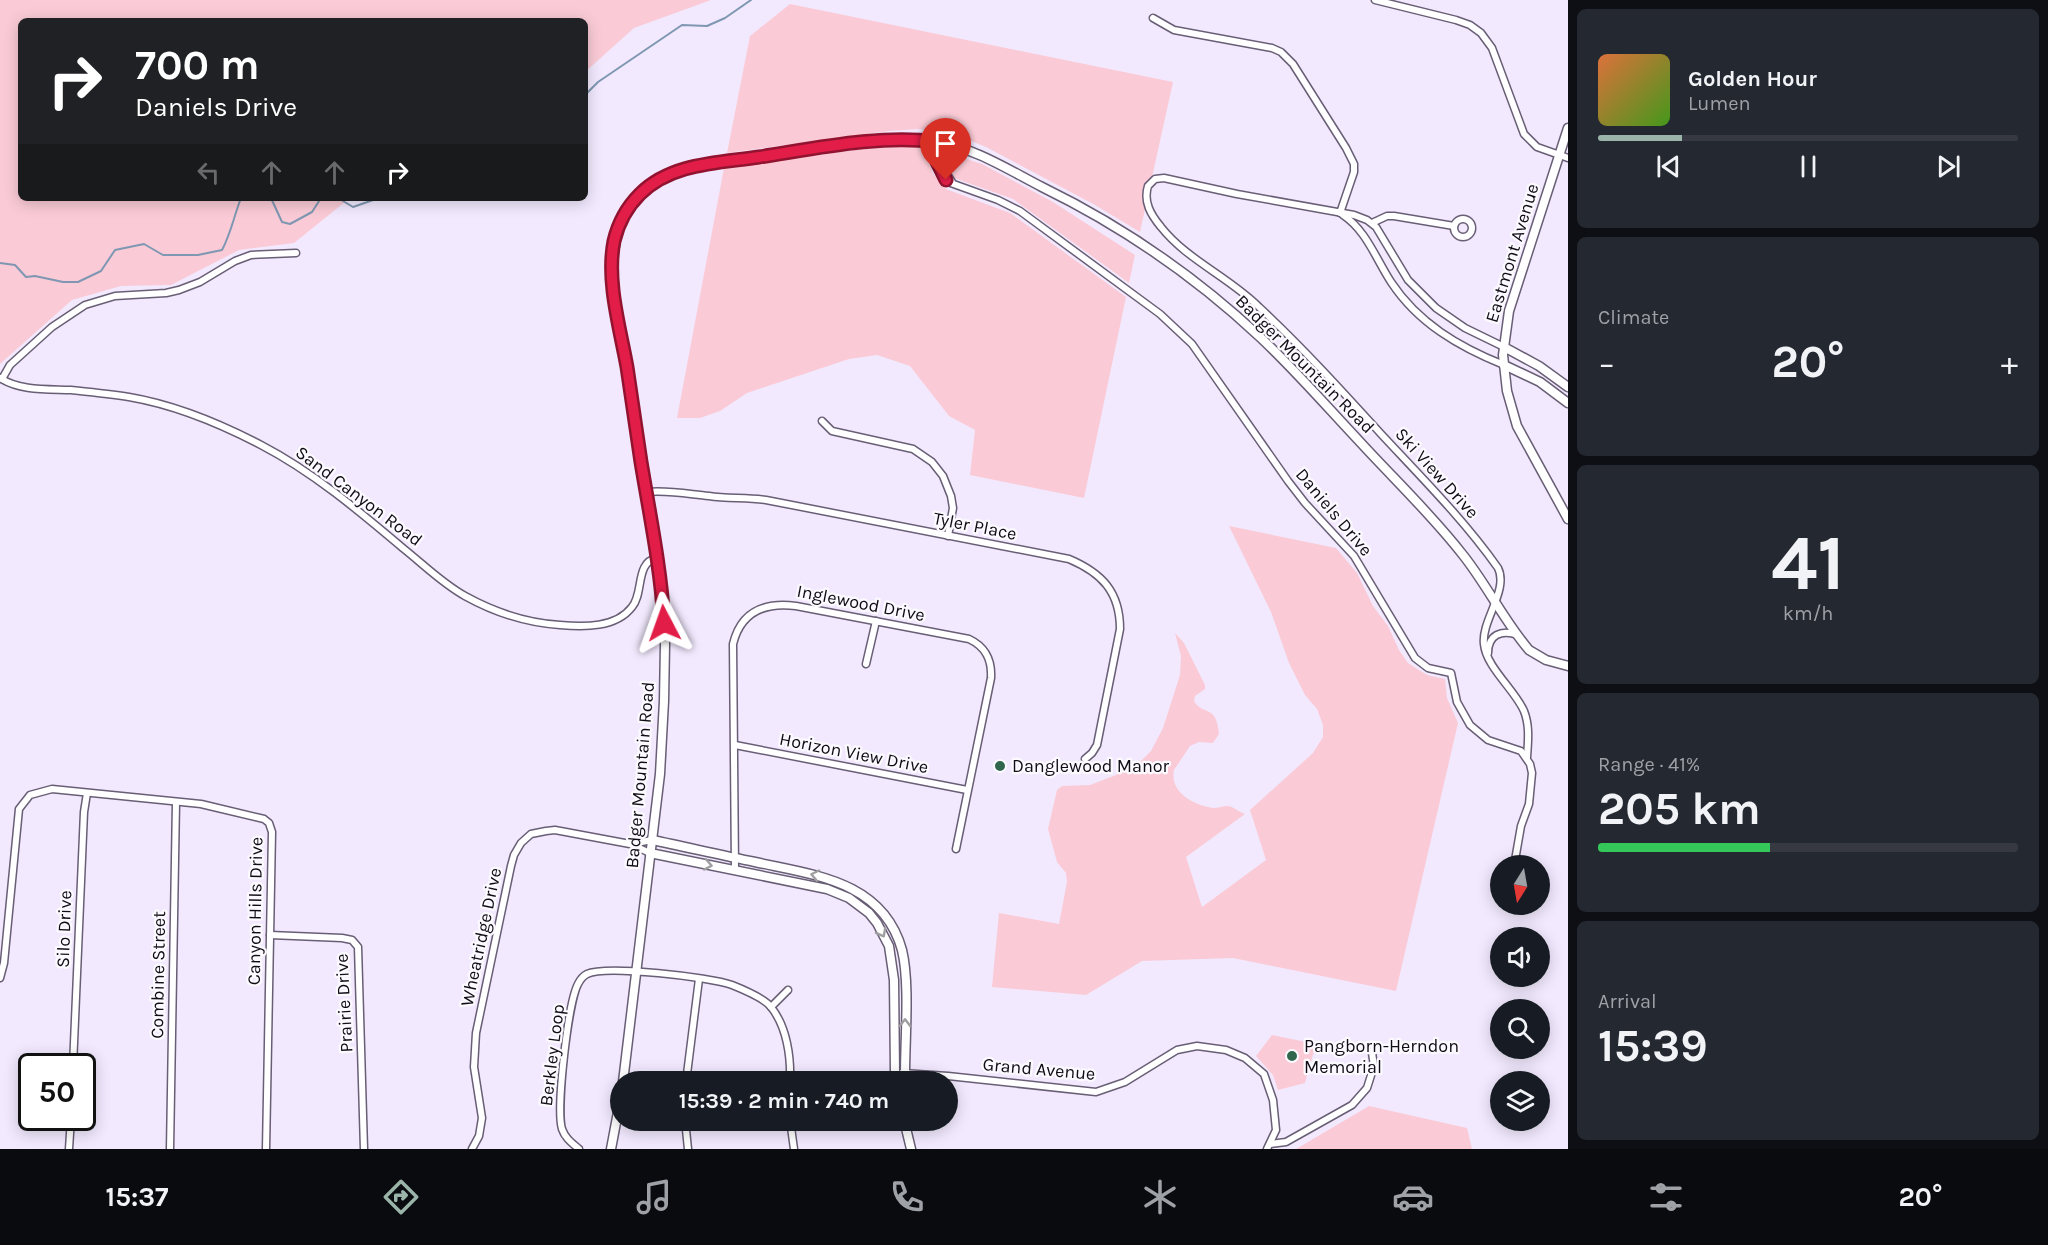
<!DOCTYPE html>
<html lang="en">
<head>
<meta charset="utf-8">
<style>
  body { margin:0; font-family:Karla,sans-serif; background:#242831; color:#f1f3f6; height:100vh; display:flex; flex-direction:column; font-size:22px; white-space:nowrap }
  * { box-sizing:border-box; margin:0 }
  p { font-size:20px; color:#9ea1a6 }
  .icon { flex:none; width:33px; height:33px; fill:none; stroke:currentColor; stroke-width:2; stroke-linecap:round; stroke-linejoin:round }
  .map { position:relative; flex:1; overflow:hidden }
  .panel { display:flex; flex-direction:column; gap:9px; padding:9px; background:#0d0f14; width:480px }
  .panel>* { flex:none }
  .hud { position:absolute; left:18px; top:18px; width:570px; height:183px; border-radius:9px; box-shadow:0 3px 15px #0003; background:#202124; color:#fff; overflow:hidden }
  .needle { width:39px; rotate:191deg }
  .tools { position:absolute; left:1490px; top:855px; display:grid; gap:12px }
  .tools a { display:grid; place-items:center; width:60px; height:60px; border-radius:50%; background:#171b24; box-shadow:0 3px 15px #0003; font-size:30px }
  .speed { position:absolute; left:18px; top:1053px; display:flex; gap:12px; font-size:30px; font-weight:700; text-align:center }
  .speed>* { display:grid; place-content:center; width:78px; height:78px; border-radius:50%; background:#171b24; box-shadow:0 3px 15px #0003; line-height:1 }
  .speed .limit { border:3px solid #111; border-radius:9px; background:#fff; color:#111 }
  .pin { position:absolute; display:grid; place-items:center; width:51px; height:51px; color:#fff; margin:-62px -26px; border-radius:50% 50% 50% 0; rotate:-45deg; box-shadow:0 0 6px #0007 }
  .pin .icon { rotate:45deg }
  .me { position:absolute; width:66px; margin:-33px; rotate:356deg; stroke-linejoin:round; filter:drop-shadow(0 0 4px #0008) }
  .turn { display:flex; align-items:center; gap:21px; height:126px; padding:0 18px; font-size:27px }
  .turn .icon { width:78px; height:78px; stroke-width:2.5 }
  .turn b { display:block; font-size:42px; line-height:51px }
  .lanes { display:flex; align-items:center; height:57px; padding:0 18px; background:#0003; justify-content:center; gap:30px; direction:ltr }
  .lanes .off { opacity:.35 }
  .big { font-size:45px; font-weight:700; line-height:1.1 }
  .panel .card { flex:1; display:flex; flex-direction:column; justify-content:center; gap:9px; min-width:0; padding:0 21px; border-radius:9px; background:#242831 }
  .panel .dial { align-items:center; gap:0 }
  .dial b { font-size:78px; line-height:1 }
  .song { display:flex; align-items:center; gap:18px }
  .cover { width:72px; height:72px; border-radius:9px; background:linear-gradient(135deg,hsl(20 70% 55%),hsl(100 70% 35%)) }
  .played { height:6px; border-radius:3px; background:linear-gradient(90deg,#9ab4aa 20%,#363941 20%) }
  .keys { display:flex; justify-content:space-around; direction:ltr }
  .heat { display:flex; justify-content:space-between; align-items:center; font-size:33px; direction:ltr }
  .charge { height:9px; border-radius:4px; background:linear-gradient(90deg,#34c759 41%,#363941 0) }
  .trip { position:absolute; left:610px; top:1071px; width:348px; height:60px; border-radius:30px; background:#171b24; box-shadow:0 3px 15px #0003; font-weight:700; line-height:60px; text-align:center }
  .menu { display:flex; height:96px; justify-content:space-around; align-items:center; background:#090b0e; color:#9ea1a6 }
  .menu .icon { width:42px; height:42px }
  .menu .active { color:#9ab4aa }
  .menu b { font-size:27px; color:#f1f3f6 }
  main { display:flex; flex:1; min-height:0 }
  .map>svg:first-child { display:block }
</style>
</head>
<body>
<main>
<div class="map">
<svg width="1568" height="1149" viewBox="0 0 1568 1149">
  <rect width="100%" height="100%" fill="#f2e9fe"/>
  <g fill="#facbd6">
    <path d="M0,0h711l-77,28 -49,44v-51h-564v177h329l-56,45 -55,7 -68,35 -50,1 -49,14 -72,64z"/>
    <path d="M790,4l383,78 -33,150 -45,-27 -109,-58 -25,-10 -22,-6 -20,-2 -30,2 -162,22 23,-117z"/>
    <path d="M917,146l8,4 8,24 13,15 64,24 116,84 -42,201 -114,-23 5,-45 -26,-14 -39,-50 -33,-11 -28,4 -102,34 -27,18 -20,7h-23l47,-250 139,-19z"/>
    <path d="M960,157l22,7 71,38 82,53 -6,28 -116,-84 -59,-21 -3,-5v-9z"/>
    <path d="M1229,526l107,22 21,25 16,33 15,20 11,24 9,13 19,12 18,4 2,19 11,25 -62,268 -163,-33 -91,3 -56,34 -94,-8 7,-74 60,11 8,-42 -1,-9 -9,-11 -9,-33 9,-39 5,-4 28,-1 26,-10 22,-11 13,-13 12,-23 17,-53 1,-19 -6,-23 9,10 21,42v4l-10,7 -1,5c10,16 22,2 25,33l-6,9 -14,-1 -9,4 -16,24c-5,22 20,36 40,38 4,0 9,-2 14,-2 7,1 10,6 17,8l-59,43 16,50 64,-47 -16,-50 63,-57 10,-16v-12l-6,-16 -12,-14 -16,-32 -18,-51z"/>
    <path d="M1272,1035l44,9 -11,39 -27,7 -5,-15 -17,-19z"/>
    <path d="M1369,1106l98,22 5,21h-176z"/>
  </g>
  <g fill="none" stroke-linecap="round" stroke-linejoin="round">
    <g stroke="#7f97b2" stroke-width="2">
      <path d="M585,95l13,-13 84,-57 25,1 18,-8 26,-18"/>
      <path d="M271,198l11,24 8,2 22,-12 9,-14"/>
      <path d="M338,198l15,9 26,-9"/>
      <path d="M0,263l15,2 11,12 9,-1 28,6h15l23,-11 14,-21 29,-6 19,11h35l24,-5c9,-17 12,-34 19,-52"/>
    </g>
    <g stroke="#685e75" stroke-width="9">
      <g id="street">
        <path d="M1375,0l81,20 14,5 11,8 11,15 32,86 13,13 31,11"/>
        <path d="M1153,18l21,12 98,18 9,4 12,12 53,84 8,16v8l-14,41"/>
        <path d="M935,142l2,20 11,20 50,18 22,11 140,103 32,30 96,137 17,22 49,53 61,102 13,10 23,5 6,29 13,23 18,15 33,11 9,13 2,9 -3,31 -8,22 -7,40"/>
        <path d="M952,182l-5,-8 2,-14 7,-6 12,-3"/>
        <path d="M1343,215c23,15 33,44 48,67 27,41 68,65 113,83"/>
        <circle cx="1463" cy="228" r="9"/>
        <path d="M1372,223l15,-7h7l60,10"/>
        <path d="M1504,347l-39,-19 -29,-20 -28,-28 -32,-53 -9,-7 -13,-5 -117,-21 -73,-16 -9,1 -7,7c-5,16 3,29 13,41 26,33 68,50 98,80 43,40 83,84 123,128 40,43 82,85 116,133 11,22 -17,53 -14,76 2,23 31,46 40,67 6,15 4,31 3,46"/>
        <path d="M0,378c20,13 47,11 71,12 19,2 39,4 58,7 47,8 90,26 132,48 52,27 98,66 143,104 20,16 39,35 61,47 29,16 63,27 95,29 24,2 56,3 72,-18 12,-14 3,-45 25,-49"/>
        <path d="M2,379l8,-14 42,-38 33,-22 30,-9 51,-3 13,-3 21,-8 35,-21 16,-6 45,-2"/>
        <path d="M822,421l10,10 81,18 19,13 11,14 8,20 2,12 -5,28"/>
        <path d="M647,492c22,-2 41,2 62,4 19,3 37,1 57,4l303,59c33,14 51,33 51,70l-23,116 -5,8 -7,6"/>
        <path d="M1488,653c0,-18 13,-24 30,-18"/>
        <path d="M866,664l10,-43"/>
        <path d="M735,745l232,45"/>
        <path d="M631,844l21,-4"/>
        <path d="M735,870l-2,-226c8,-33 32,-42 63,-38l173,33c17,8 23,21 22,39l-35,171"/>
        <path d="M270,935l72,3 10,2 6,7 6,202"/>
        <path d="M0,978l4,-15 15,-154 11,-14 22,-6 149,15 63,15 5,4 3,9 -6,317"/>
        <path d="M771,1007l17,-17"/>
        <path d="M73,1066l11,-254 3,-19"/>
        <path d="M902,1073l46,3 148,16 29,-10 52,-32 20,-4 29,4 19,8 19,16 9,26 3,30 -9,19"/>
        <path d="M686,1082l13,-103"/>
        <path d="M685,1120l3,29"/>
        <path d="M790,1120l4,29"/>
        <path d="M1270,1144l16,-2 66,-37 15,-17 7,-22 -3,-20"/>
        <path d="M69,1149l2,-31"/>
        <path d="M170,1149l6,-347"/>
        <path d="M472,1149l7,-13 3,-18 -8,-51 2,-34 35,-167 3,-11 7,-12 10,-9 15,-3 9,-1 75,14 20,9"/>
        <path d="M579,1149c-7,-6 -14,-11 -17,-20 -6,-20 6,-126 16,-145 2,-4 5,-8 9,-10 19,-9 123,3 145,11 10,4 33,14 39,22 16,20 20,50 19,75"/>
      </g>
    </g>
    <g stroke="#685e75" stroke-width="11">
      <g id="secondary">
        <path d="M1568,128l-59,183 -6,44 4,36 10,35 51,93"/>
        <path d="M1504,347l35,19 29,21"/>
        <path d="M1504,365l36,17 28,21"/>
        <path d="M652,840c34,7 68,15 103,22 59,13 128,19 147,88 8,33 3,88 3,124l-3,8"/>
        <path d="M650,853l177,36 22,9 20,15 8,10 12,23 5,34 1,93 3,9"/>
        <path d="M623,1082l37,-308 4,-73 1,-57 -2,-41 -8,-67 -41,-243c-5,-53 7,-105 64,-122 11,-4 24,-6 36,-7 38,-6 76,-12 114,-17 36,-4 72,-10 108,-5 37,5 73,28 106,45 80,39 154,90 219,151 35,33 67,70 100,105 34,37 71,72 102,112 24,30 41,66 66,95l17,10 22,6"/>
        <path d="M904,1120l7,29"/>
        <path d="M611,1149l10,-53"/>
      </g>
    </g>
    <use href="#street" stroke="#fff" stroke-width="6"/>
    <use href="#secondary" stroke="#fff" stroke-width="8"/>
  </g>
  <defs><path id="oneway-chevron" d="M-2-3.5L2.5 0L-2 3.5" fill="none" stroke-width="1.6" stroke-linecap="round" stroke-linejoin="round" transform="scale(1.5)"/></defs>
  <g stroke="#9f9ea1">
    <use href="#oneway-chevron" transform="translate(708 865) rotate(11)"/>
    <use href="#oneway-chevron" transform="translate(815 875) rotate(-168)"/>
    <use href="#oneway-chevron" transform="translate(882 933) rotate(62)"/>
    <use href="#oneway-chevron" transform="translate(905 1023) rotate(-89)"/>
  </g>
  <g fill="none" stroke-linecap="round" stroke-linejoin="round">
    <g stroke="#92132f" stroke-width="15">
      <path id="route" d="M664,623c-3,-54 -14,-107 -23,-161 -5,-32 -9,-63 -14,-95 -7,-39 -21,-86 -13,-126 4,-17 13,-34 26,-47 31,-31 78,-31 119,-37 53,-8 124,-23 176,-15l2,20 9,18"/>
    </g>
    <use href="#route" stroke="#e11d48" stroke-width="10"/>
  </g>
  <g fill="#30664c" stroke="#fcfaff" stroke-width="2">
    <circle cx="1000" cy="766" r="6"/>
    <circle cx="1292" cy="1056" r="6"/>
  </g>
  <g text-anchor="middle" dominant-baseline="central" stroke-width="4.5" stroke-linejoin="round" paint-order="stroke">
    <g font-size="18" fill="#100c15" stroke="#fcfaff">
      <text transform="translate(1512 253) rotate(-73)">Eastmont Avenue</text>
      <text transform="translate(1305 364) rotate(45)">Badger Mountain Road</text>
      <text transform="translate(1437 473) rotate(48)">Ski View Drive</text>
      <text transform="translate(359 496) rotate(37)">Sand Canyon Road</text>
      <text transform="translate(1334 512) rotate(50)">Daniels Drive</text>
      <text transform="translate(975 526) rotate(11)">Tyler Place</text>
      <text transform="translate(861 603) rotate(11)">Inglewood Drive</text>
      <text transform="translate(854 753) rotate(11)">Horizon View Drive</text>
      <text transform="translate(640 775) rotate(-85)">Badger Mountain Road</text>
      <text transform="translate(255 911) rotate(-89)">Canyon Hills Drive</text>
      <text transform="translate(64 929) rotate(-88)">Silo Drive</text>
      <text transform="translate(481 937) rotate(-78)">Wheatridge Drive</text>
      <text transform="translate(158 975) rotate(-89)">Combine Street</text>
      <text transform="translate(344 1003) rotate(-93)">Prairie Drive</text>
      <text transform="translate(552 1055) rotate(-83)">Berkley Loop</text>
      <text transform="translate(1039 1069) rotate(5)">Grand Avenue</text>
    </g>
    <g font-size="18" fill="#100c15" stroke="#fcfaff" text-anchor="start">
      <text x="1012" y="766">Danglewood Manor</text>
      <text x="1304" y="1046">Pangborn-Herndon<tspan x="1304" dy="21">Memorial</tspan></text>
    </g>
  </g>
</svg>
<div class="tools">
<a><svg class="needle" viewBox="-14 -14 28 28"><path d="M0-13l5 13h-10z" fill="#e53935"/><path d="M0 13l5-13h-10z" fill="#9ea1a6"/></svg></a>
<a><svg class="icon" aria-label="sound" viewBox="0 0 24 24"><path d="M4 9h4l5-4v14l-5-4H4zM17 9q2 3 0 6"/></svg></a>
<a><svg class="icon" aria-label="search" viewBox="0 0 24 24"><circle cx="10" cy="10" r="6"/><path d="M15 15l6 6"/></svg></a>
<a><svg class="icon" aria-label="layers" viewBox="0 0 24 24"><path d="M12 4l9 5-9 5-9-5zM3 14l9 5 9-5"/></svg></a>
</div>
<div class="speed"><div class="limit">50</div></div>
<div class="pin" style="left:946px;top:180px;background:#d93025"><svg class="icon" aria-label="arrive" viewBox="0 0 24 24"><path d="M6 21V4h12l-3 4 3 4H6"/></svg></div>
<svg class="me" style="left:664px;top:623px" viewBox="-20 -20 40 40"><path d="M0-17L14 15 0 8-14 15z" fill="#e11d48" stroke="#fff" stroke-width="4"/></svg>
<div class="trip">15:39 · 2 min · 740 m</div>
<div class="hud">
<div class="turn"><svg class="icon" aria-label="right" viewBox="0 0 24 24"><path d="M7 20v-9h11M14 6l5 5-5 5"/></svg><div><b>700 m</b>Daniels Drive</div></div>
<div class="lanes"><svg class="icon off" aria-label="left" viewBox="0 0 24 24"><path d="M17 20v-9H6M10 6l-5 5 5 5"/></svg><svg class="icon off" aria-label="ahead" viewBox="0 0 24 24"><path d="M12 20V5M6 11l6-6 6 6"/></svg><svg class="icon off" aria-label="ahead" viewBox="0 0 24 24"><path d="M12 20V5M6 11l6-6 6 6"/></svg><svg class="icon" aria-label="right" viewBox="0 0 24 24"><path d="M7 20v-9h11M14 6l5 5-5 5"/></svg></div>
</div>
</div>
<section class="panel">
<div class="card">
<div class="song"><i class="cover"></i><div><b>Golden Hour</b><p>Lumen</p></div></div>
<div class="played"></div>
<div class="keys"><svg class="icon" aria-label="previous" viewBox="0 0 24 24"><path d="M18 5L8 12l10 7zM5 5v14"/></svg><svg class="icon" aria-label="pause" viewBox="0 0 24 24"><path d="M8 5v14M16 5v14"/></svg><svg class="icon" aria-label="next" viewBox="0 0 24 24"><path d="M6 5l10 7-10 7zM19 5v14"/></svg></div>
</div>
<div class="card"><p>Climate</p>
<div class="heat"><a>−</a><b class="big">20°</b><a>+</a></div>
</div>
<div class="card dial"><b>41</b><p>km/h</p></div>
<div class="card"><p>Range · 41%</p><b class="big">205 km</b><div class="charge"></div></div>
<div class="card"><p>Arrival</p><b class="big">15:39</b></div>
</section>
</main>
<nav class="menu">
<b>15:37</b>
<svg class="icon active" aria-label="directions" viewBox="0 0 24 24"><path d="M12 3l9 9-9 9-9-9zM9 14v-3h6M13 9l2 2-2 2"/></svg>
<svg class="icon" aria-label="music" viewBox="0 0 24 24"><path d="M9 18V5l10-2v13"/><circle cx="6" cy="18" r="3"/><circle cx="16" cy="16" r="3"/></svg>
<svg class="icon" aria-label="phone" viewBox="0 0 24 24"><path d="M5 4h4l2 5-3 2q2 4 5 5l2-3 5 2v4C11 20 4 13 5 4z"/></svg>
<svg class="icon" aria-label="climate" viewBox="0 0 24 24"><path d="M12 3v18M4 7l16 10M4 17L20 7"/></svg>
<svg class="icon" aria-label="car" viewBox="0 0 24 24"><path d="M5 17H2v-5l4-1 3-4h7l3 4 3 1v5h-3M9 17h6M6 11h13"/><circle cx="7" cy="17" r="2"/><circle cx="17" cy="17" r="2"/></svg>
<svg class="icon" aria-label="filters" viewBox="0 0 24 24"><path d="M4 7h16M4 17h16"/><circle cx="9" cy="7" r="2"/><circle cx="15" cy="17" r="2"/></svg>
<b>20°</b>
</nav>
</body>
</html>
